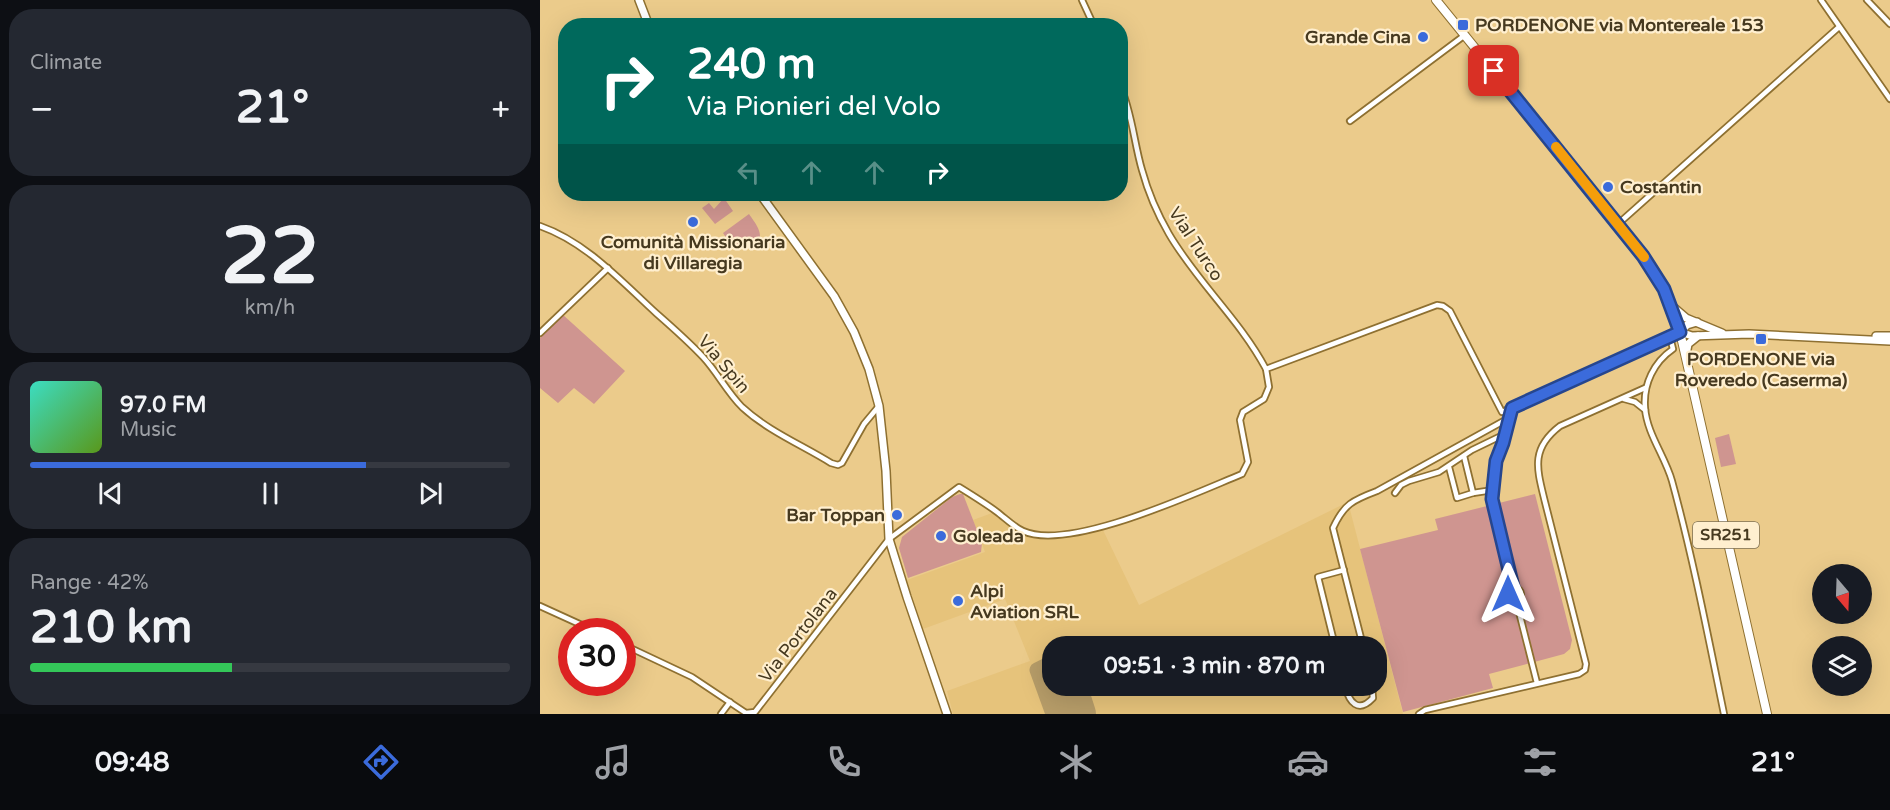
<!DOCTYPE html>
<html lang="en">
<head>
<meta charset="utf-8">
<style>
  body { margin:0; font-family:"Varela Round",sans-serif; background:#242831; color:#f1f3f6; height:100vh; display:flex; flex-direction:column; font-size:22px; white-space:nowrap }
  * { box-sizing:border-box; margin:0 }
  p { font-size:20px; color:#9ea1a6 }
  .icon { flex:none; width:33px; height:33px; fill:none; stroke:currentColor; stroke-width:2; stroke-linecap:round; stroke-linejoin:round }
  .map { position:relative; flex:1; overflow:hidden }
  .details { display:flex; flex-direction:column; gap:9px; padding:9px; background:#0d0f14; width:540px }
  .details>* { flex:none }
  .top-card { position:absolute; left:18px; top:18px; width:570px; height:183px; border-radius:24px; box-shadow:0 6px 24px #0002; background:#00695c; color:#fff; overflow:hidden }
  .needle { width:39px; rotate:161deg }
  .controls { position:absolute; left:1272px; top:564px; display:grid; gap:12px }
  .controls a { display:grid; place-items:center; width:60px; height:60px; border-radius:50%; background:#171b24; box-shadow:0 6px 24px #0002; font-size:30px }
  .speed { position:absolute; left:18px; top:618px; display:flex; gap:12px; font-size:30px; font-weight:700; text-align:center }
  .speed>* { display:grid; place-content:center; width:78px; height:78px; border-radius:50%; background:#171b24; box-shadow:0 6px 24px #0002; line-height:1 }
  .speed .limit { border:9px solid #d22; background:#fff; color:#111 }
  .pin { position:absolute; display:grid; place-items:center; width:51px; height:51px; color:#fff; margin:-26px; border-radius:12px; box-shadow:0 3px 9px #0006 }
  .me { position:absolute; width:66px; margin:-33px; rotate:0deg; stroke-linejoin:round; filter:drop-shadow(0 0 4px #0008) }
  .turn { display:flex; align-items:center; gap:21px; height:126px; padding:0 30px; font-size:27px }
  .turn .icon { width:78px; height:78px; stroke-width:2.5 }
  .turn b { display:block; font-size:42px; line-height:51px }
  .lanes { display:flex; align-items:center; height:57px; padding:0 30px; background:#0003; justify-content:center; gap:30px; direction:ltr }
  .lanes .off { opacity:.35 }
  .big { font-size:45px; font-weight:700; line-height:1.1 }
  .details .tile { flex:1; display:flex; flex-direction:column; justify-content:center; gap:9px; min-width:0; padding:0 21px; border-radius:24px; background:#242831 }
  .details .dial { align-items:center; gap:0 }
  .dial b { font-size:78px; line-height:1 }
  .song { display:flex; align-items:center; gap:18px }
  .cover { width:72px; height:72px; border-radius:9px; background:linear-gradient(135deg,hsl(170 70% 55%),hsl(90 70% 35%)) }
  .played { height:6px; border-radius:3px; background:linear-gradient(90deg,#3b6bdb 70%,#363941 70%) }
  .keys { display:flex; justify-content:space-around; direction:ltr }
  .heat { display:flex; justify-content:space-between; align-items:center; font-size:33px; direction:ltr }
  .charge { height:9px; border-radius:4px; background:linear-gradient(90deg,#34c759 42%,#363941 0) }
  .trip { position:absolute; left:502px; top:636px; width:345px; height:60px; border-radius:24px; background:#171b24; box-shadow:0 6px 24px #0002; font-weight:700; line-height:60px; text-align:center }
  .tab-bar { display:flex; height:96px; justify-content:space-around; align-items:center; background:#090b0e; color:#9ea1a6 }
  .tab-bar .icon { width:42px; height:42px }
  .tab-bar .on { color:#3b6bdb }
  .tab-bar b { font-size:27px; color:#f1f3f6 }
  main { display:flex; flex:1; min-height:0 }
  .map>svg:first-child { display:block }
</style>
</head>
<body>
<main>
<section class="details">
<div class="tile"><p>Climate</p>
<div class="heat"><a>−</a><b class="big">21°</b><a>+</a></div>
</div>
<div class="tile dial"><b>22</b><p>km/h</p></div>
<div class="tile">
<div class="song"><i class="cover"></i><div><b>97.0 FM</b><p>Music</p></div></div>
<div class="played"></div>
<div class="keys"><svg class="icon" aria-label="previous" viewBox="0 0 24 24"><path d="M18 5L8 12l10 7zM5 5v14"/></svg><svg class="icon" aria-label="pause" viewBox="0 0 24 24"><path d="M8 5v14M16 5v14"/></svg><svg class="icon" aria-label="next" viewBox="0 0 24 24"><path d="M6 5l10 7-10 7zM19 5v14"/></svg></div>
</div>
<div class="tile"><p>Range · 42%</p><b class="big">210 km</b><div class="charge"></div></div>
</section>
<div class="map">
<svg width="1350" height="714" viewBox="0 0 1350 714">
  <rect width="100%" height="100%" fill="#ebcb8b"/>
  <path fill="#e6c37b" fill-rule="evenodd" d="M808,502l55,212h-450l-6,-23 83,-30 -25,-62 -82,30 -16,-49 78,-28 -12,-32 19,-7 19,15 18,10h35l39,-8 36,75zM513,646h324v40h-324z"/>
  <g fill="#cf9590">
    <path d="M184,198l9,13 -18,13 -13,-16 7,-5 5,6z"/>
    <path d="M209,214c6,9 14,17 10,29l-9,4 -17,1 -10,-15z"/>
    <path d="M22,314l63,57 -31,33 -20,-16 -16,15 -18,-15v-50z"/>
    <path d="M1189,434l7,30 -15,3 -6,-29z"/>
    <path d="M420,494h3l19,49 -1,9 -73,26 -9,-30 3,-11 50,-40z"/>
    <path d="M995,494l37,146 -2,9 -6,5 -75,20 4,14 -90,24 -43,-163 78,-19 -3,-11z"/>
  </g>
  <g fill="none" stroke-linecap="round" stroke-linejoin="round">
    <path stroke="#b79d69" stroke-width="15" d="M513,714l-16,-44 16,-8"/>
    <path stroke="#b79d69" stroke-width="36" d="M529,686l9,28"/>
    <g stroke="#8e7031" stroke-width="8">
      <g id="street">
        <path d="M542,0l12,26"/>
        <path d="M1281,0l69,99"/>
        <path d="M1327,0l23,24"/>
        <path d="M580,85c12,27 14,58 22,85 6,22 16,45 27,64 28,48 71,86 97,135"/>
        <path d="M810,121l115,-86"/>
        <path d="M1078,224l221,-197"/>
        <path d="M0,226c46,16 81,55 116,87 16,14 32,28 47,44 14,15 24,35 39,50 26,24 60,38 89,56l7,2 4,-2 22,-39 15,-18"/>
        <path d="M0,333l68,-65"/>
        <path d="M1130,337l3,12c-19,13 -30,35 -28,59 2,26 20,48 27,73 21,77 36,155 52,233"/>
        <path d="M1084,399l11,3 10,8"/>
        <path d="M972,408l-9,35 -7,18 -4,38 21,88"/>
        <path d="M909,467l8,31 16,-5 -9,-37"/>
        <path d="M855,493l6,-8 8,-4 30,-9 33,-22 33,-16"/>
        <path d="M933,493l20,-3"/>
        <circle cx="975" cy="594" r="6"/>
        <path d="M976,600l21,83"/>
        <path d="M0,606l57,26"/>
        <path d="M82,644l70,33 54,36 9,-1 134,-173 70,-52c13,8 26,16 38,25 8,6 17,15 26,19 46,21 172,-38 219,-57l6,-12 -8,-42 3,-8 21,-13 5,-12 -3,-18 171,-64 6,1 7,5 52,101 178,-80"/>
        <path d="M795,646l-17,-69 26,-7"/>
        <path d="M823,646l-30,-118c11,-24 20,-28 44,-37l132,-73"/>
        <path d="M805,686c4,16 13,28 28,12l-1,-12"/>
        <path d="M181,714l9,-12"/>
        <path d="M879,714l6,-4 154,-36 6,-4 1,-6 -41,-162c-8,-33 -15,-53 15,-76l85,-38"/>
      </g>
    </g>
    <g stroke="#8e7031" stroke-width="10">
      <g id="secondary">
        <path d="M99,0l10,26"/>
        <path d="M220,194l74,102 20,36 15,37 10,37 7,65 3,68 18,58 40,117"/>
        <path d="M1132,306l14,12 36,15"/>
        <path d="M1157,322l-10,3 -7,7 12,4 57,-2 141,7"/>
        <path d="M1336,336h14"/>
        <path d="M1146,355l2,-11 10,-8"/>
      </g>
    </g>
    <g stroke="#8e7031" stroke-width="10">
      <path id="primary" d="M896,0l182,224c30,38 47,61 62,108l87,382"/>
    </g>
    <use href="#street" stroke="#fff" stroke-width="4.5"/>
    <use href="#secondary" stroke="#fff" stroke-width="7"/>
    <use href="#primary" stroke="#fff" stroke-width="8"/>
  </g>
  <g fill="none" stroke-linecap="round" stroke-linejoin="round">
    <g stroke="#26468e" stroke-width="15">
      <path id="route" d="M954,71l149,185 21,33 16,43 -168,76 -9,35 -7,18 -4,38 21,88 -4,3 -1,4"/>
    </g>
    <use href="#route" stroke="#3b6bdb" stroke-width="10"/>
    <path stroke="#f59e0b" stroke-width="10" d="M1016,147l88,110"/>
  </g>
  <g fill="#3b6bdb" stroke="#ffefcf" stroke-width="2">
    <rect x="917" y="19" width="12" height="12" rx="3"/>
    <circle cx="883" cy="37" r="6"/>
    <circle cx="1068" cy="187" r="6"/>
    <circle cx="153" cy="222" r="6"/>
    <rect x="1215" y="333" width="12" height="12" rx="3"/>
    <circle cx="357" cy="515" r="6"/>
    <circle cx="401" cy="536" r="6"/>
    <circle cx="418" cy="601" r="6"/>
  </g>
  <g text-anchor="middle" dominant-baseline="central" stroke-width="4.5" stroke-linejoin="round" paint-order="stroke">
    <rect fill="#ffefcf" stroke="#7e7054" stroke-width="1.5" x="1153" y="522" width="66" height="26" rx="4.5"/>
    <g font-size="16" font-weight="bold" fill="#46391f">
      <text x="1186" y="535">SR251</text>
    </g>
    <g font-size="18" font-weight="bold" fill="#46391f" stroke="#ffefcf" text-anchor="start">
      <text x="935" y="25">PORDENONE via Montereale 153</text>
      <text x="871" y="37" text-anchor="end">Grande Cina</text>
      <text x="1080" y="187">Costantin</text>
      <text x="153" y="242" text-anchor="middle">Comunità Missionaria<tspan x="153" dy="21">di Villaregia</tspan></text>
      <text x="1221" y="359" text-anchor="middle">PORDENONE via<tspan x="1221" dy="21">Roveredo (Caserma)</tspan></text>
      <text x="345" y="515" text-anchor="end">Bar Toppan</text>
      <text x="413" y="536">Goleada</text>
      <text x="430" y="591">Alpi<tspan x="430" dy="21">Aviation SRL</tspan></text>
    </g>
    <g font-size="18" fill="#46391f" stroke="#ffefcf">
      <text transform="translate(656 244) rotate(57)">Vial Turco</text>
      <text transform="translate(184 364) rotate(50)">Via Spin</text>
      <text transform="translate(258 635) rotate(-52)">Via Portolana</text>
    </g>
  </g>
</svg>
<div class="controls">
<a><svg class="needle" viewBox="-14 -14 28 28"><path d="M0-13l5 13h-10z" fill="#e53935"/><path d="M0 13l5-13h-10z" fill="#9ea1a6"/></svg></a>
<a><svg class="icon" aria-label="layers" viewBox="0 0 24 24"><path d="M12 4l9 5-9 5-9-5zM3 14l9 5 9-5"/></svg></a>
</div>
<div class="speed"><div class="limit">30</div></div>
<div class="pin" style="left:954px;top:71px;background:#d93025"><svg class="icon" aria-label="arrive" viewBox="0 0 24 24"><path d="M6 21V4h12l-3 4 3 4H6"/></svg></div>
<svg class="me" style="left:968px;top:594px" viewBox="-20 -20 40 40"><path d="M0-17L14 15 0 8-14 15z" fill="#3b6bdb" stroke="#fff" stroke-width="4"/></svg>
<div class="trip">09:51 · 3 min · 870 m</div>
<div class="top-card">
<div class="turn"><svg class="icon" aria-label="right" viewBox="0 0 24 24"><path d="M7 20v-9h11M14 6l5 5-5 5"/></svg><div><b>240 m</b>Via Pionieri del Volo</div></div>
<div class="lanes"><svg class="icon off" aria-label="left" viewBox="0 0 24 24"><path d="M17 20v-9H6M10 6l-5 5 5 5"/></svg><svg class="icon off" aria-label="ahead" viewBox="0 0 24 24"><path d="M12 20V5M6 11l6-6 6 6"/></svg><svg class="icon off" aria-label="ahead" viewBox="0 0 24 24"><path d="M12 20V5M6 11l6-6 6 6"/></svg><svg class="icon" aria-label="right" viewBox="0 0 24 24"><path d="M7 20v-9h11M14 6l5 5-5 5"/></svg></div>
</div>
</div>
</main>
<nav class="tab-bar">
<b>09:48</b>
<svg class="icon on" aria-label="directions" viewBox="0 0 24 24"><path d="M12 3l9 9-9 9-9-9zM9 14v-3h6M13 9l2 2-2 2"/></svg>
<svg class="icon" aria-label="music" viewBox="0 0 24 24"><path d="M9 18V5l10-2v13"/><circle cx="6" cy="18" r="3"/><circle cx="16" cy="16" r="3"/></svg>
<svg class="icon" aria-label="phone" viewBox="0 0 24 24"><path d="M5 4h4l2 5-3 2q2 4 5 5l2-3 5 2v4C11 20 4 13 5 4z"/></svg>
<svg class="icon" aria-label="climate" viewBox="0 0 24 24"><path d="M12 3v18M4 7l16 10M4 17L20 7"/></svg>
<svg class="icon" aria-label="car" viewBox="0 0 24 24"><path d="M5 17H2v-5l4-1 3-4h7l3 4 3 1v5h-3M9 17h6M6 11h13"/><circle cx="7" cy="17" r="2"/><circle cx="17" cy="17" r="2"/></svg>
<svg class="icon" aria-label="filters" viewBox="0 0 24 24"><path d="M4 7h16M4 17h16"/><circle cx="9" cy="7" r="2"/><circle cx="15" cy="17" r="2"/></svg>
<b>21°</b>
</nav>
</body>
</html>
